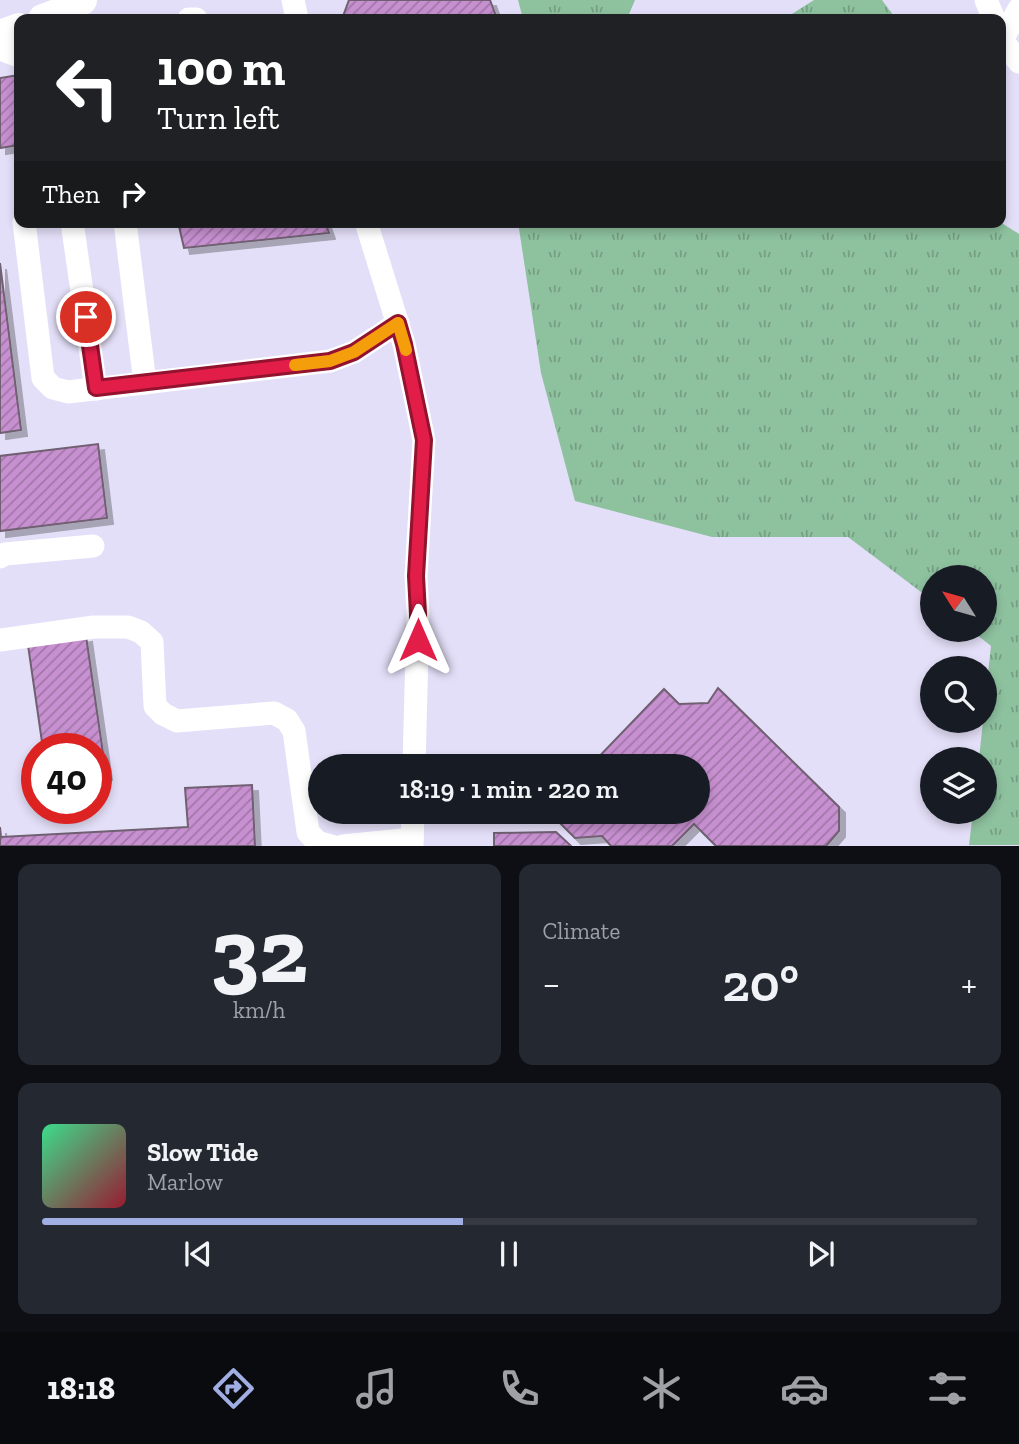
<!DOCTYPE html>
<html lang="en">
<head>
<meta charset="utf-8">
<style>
  body { margin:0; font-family:"Zilla Slab",serif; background:#242831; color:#f1f3f6; height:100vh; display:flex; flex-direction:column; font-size:26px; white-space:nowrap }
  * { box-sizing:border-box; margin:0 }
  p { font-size:23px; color:#9ea1a6 }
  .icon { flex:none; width:38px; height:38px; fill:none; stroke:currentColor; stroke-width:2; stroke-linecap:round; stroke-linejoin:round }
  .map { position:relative; height:846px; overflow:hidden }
  .side { display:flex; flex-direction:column; gap:18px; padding:18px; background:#0d0f14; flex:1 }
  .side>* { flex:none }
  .banner { position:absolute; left:14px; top:14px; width:992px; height:214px; border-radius:14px; box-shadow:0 4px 10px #0003; background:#202124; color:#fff; overflow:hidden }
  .needle { width:46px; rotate:307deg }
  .fabs { position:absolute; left:920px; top:565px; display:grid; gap:14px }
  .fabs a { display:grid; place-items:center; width:77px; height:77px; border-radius:50%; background:#171b24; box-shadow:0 4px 10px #0003; font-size:35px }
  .speed { position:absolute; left:21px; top:733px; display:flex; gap:14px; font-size:35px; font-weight:700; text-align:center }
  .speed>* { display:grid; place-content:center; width:91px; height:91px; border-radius:50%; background:#171b24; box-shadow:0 4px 10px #0003; line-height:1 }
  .speed .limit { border:10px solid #d22; background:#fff; color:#111 }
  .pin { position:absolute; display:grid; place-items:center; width:60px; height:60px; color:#fff; margin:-30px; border:4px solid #fff; border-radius:50%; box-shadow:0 2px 7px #0007 }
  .me { position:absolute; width:77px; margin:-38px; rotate:0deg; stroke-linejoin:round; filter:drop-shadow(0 0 5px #0008) }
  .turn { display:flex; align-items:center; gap:24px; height:147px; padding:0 28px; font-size:32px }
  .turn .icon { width:91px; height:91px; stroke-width:2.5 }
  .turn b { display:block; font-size:49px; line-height:60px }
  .then { display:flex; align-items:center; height:66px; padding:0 28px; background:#0003; gap:14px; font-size:26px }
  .big { font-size:52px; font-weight:600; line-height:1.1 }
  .side .widget { flex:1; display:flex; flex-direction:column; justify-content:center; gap:10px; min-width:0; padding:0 24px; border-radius:14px; background:#242831 }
  .side .dial { align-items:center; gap:0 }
  .dial b { font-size:91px; line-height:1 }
  .song { display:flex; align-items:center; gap:21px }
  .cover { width:84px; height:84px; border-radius:10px; background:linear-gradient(135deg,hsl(150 70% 55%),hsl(350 70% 35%)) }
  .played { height:7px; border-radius:4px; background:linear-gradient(90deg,#a0aee3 45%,#363941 45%) }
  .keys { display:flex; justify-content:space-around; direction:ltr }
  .heat { display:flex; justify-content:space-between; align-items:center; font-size:38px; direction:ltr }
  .side .tiles { flex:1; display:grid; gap:18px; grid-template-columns:1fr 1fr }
  .widget:last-child { grid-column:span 2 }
  .trip { position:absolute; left:308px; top:754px; width:402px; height:70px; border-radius:35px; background:#171b24; box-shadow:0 4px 10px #0003; font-weight:600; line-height:70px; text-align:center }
  .menu { display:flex; height:112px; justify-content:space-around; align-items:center; background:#090b0e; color:#9ea1a6 }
  .menu .icon { width:49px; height:49px }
  .menu .on { color:#a0aee3 }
  .menu b { font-size:32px; color:#f1f3f6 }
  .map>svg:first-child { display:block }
</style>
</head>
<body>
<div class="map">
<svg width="1019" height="846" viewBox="0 0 1019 846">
  <defs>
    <pattern id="grass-tufts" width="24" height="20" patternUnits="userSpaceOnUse" patternTransform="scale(1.75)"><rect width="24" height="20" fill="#8ec29f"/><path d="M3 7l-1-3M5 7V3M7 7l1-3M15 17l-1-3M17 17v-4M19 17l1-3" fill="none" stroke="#759e83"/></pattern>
    <pattern id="building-hatch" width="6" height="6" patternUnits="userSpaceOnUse" patternTransform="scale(1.75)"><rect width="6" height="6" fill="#c790d0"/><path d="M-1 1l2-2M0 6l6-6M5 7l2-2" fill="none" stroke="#a276aa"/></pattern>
    <filter id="shadow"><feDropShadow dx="6" dy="6" stdDeviation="0" flood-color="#0004"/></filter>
  </defs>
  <rect width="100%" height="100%" fill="#e4dff8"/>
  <g fill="url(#grass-tufts)">
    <path d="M518,0h117l-8,19h-104z"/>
    <path d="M814,0h68l14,19h-112z"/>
    <path d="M518,222h482l19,12v611h-50l4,-33h12v-52l-6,-1 4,-38h2v-21l6,-54 -20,-16h14v-52h-52v23l-85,-64h-136l-137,-36 -34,-128z"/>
  </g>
  <g fill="url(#building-hatch)" stroke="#706072" stroke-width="2" filter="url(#shadow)">
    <path d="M349,0h141l7,19h-155z"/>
    <path d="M19,75v70l-19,3v-70z"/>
    <path d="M178,222h147l4,11 -145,15z"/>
    <path d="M0,263l21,167 -21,3z"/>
    <path d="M98,444l9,74 -107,13v-75z"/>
    <path d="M86,636l20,138 -10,2v-27h-53l-15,-104z"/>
    <path d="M718,688l121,119v24l-13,15h-110l-22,-22 -22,22h-61l-9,-10 -27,2 -22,-22v-4h145v-46h-108l74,-77 15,15 29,-1z"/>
    <path d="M252,785l3,61h-255v-19l1,10 187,-10 -3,-39z"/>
    <path d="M556,832l15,14h-77v-13z"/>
  </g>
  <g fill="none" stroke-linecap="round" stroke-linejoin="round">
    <g stroke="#fff" stroke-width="23">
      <path d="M293,0l4,19"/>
      <path d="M986,0l8,19"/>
      <path d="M189,19h7"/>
      <path d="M1001,39l18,23"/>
      <path d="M1002,40l17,-31"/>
      <path d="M0,49l19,7"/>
      <path d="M24,222l19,156 10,10 15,4 262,-31 24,-9 44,-29"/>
      <path d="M72,222l24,167"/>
      <path d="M125,222l20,161"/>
      <path d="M366,222l38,122 20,96 -8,136 2,38 -4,152"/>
      <path d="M0,557l5,-3 88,-8"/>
      <path d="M0,640l94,-13h34l13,5 11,10 3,64 8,8 14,7 97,-8 13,7 7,11 14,101 9,10 14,4"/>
      <path d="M343,846l69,-7"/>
      <path d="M412,846l1,-34"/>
    </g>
    <g stroke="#fff" stroke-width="30">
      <path d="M43,19l24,-9 15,-10"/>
      <path d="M0,35l19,-7"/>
    </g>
  </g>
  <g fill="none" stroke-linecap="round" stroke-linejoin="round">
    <g stroke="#92132f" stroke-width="18">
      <path id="route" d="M86,317l10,71 234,-27 24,-9 44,-29 6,21 20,96 -8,136 2,38v26"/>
    </g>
    <use href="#route" stroke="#e11d48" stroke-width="12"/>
    <path stroke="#f59e0b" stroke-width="12" d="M295,365l35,-4 24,-9 44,-29 8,27"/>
  </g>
</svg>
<div class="fabs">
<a><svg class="needle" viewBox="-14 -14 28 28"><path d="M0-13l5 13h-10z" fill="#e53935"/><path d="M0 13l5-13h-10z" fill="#9ea1a6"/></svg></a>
<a><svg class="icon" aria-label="search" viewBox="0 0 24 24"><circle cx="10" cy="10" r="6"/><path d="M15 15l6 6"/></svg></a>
<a><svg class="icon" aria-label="layers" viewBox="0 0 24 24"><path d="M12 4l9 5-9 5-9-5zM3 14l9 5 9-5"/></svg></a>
</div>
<div class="speed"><div class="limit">40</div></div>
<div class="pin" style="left:86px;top:317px;background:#d93025"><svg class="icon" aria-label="arrive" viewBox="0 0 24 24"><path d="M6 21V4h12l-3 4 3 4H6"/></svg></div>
<svg class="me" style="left:418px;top:640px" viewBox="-20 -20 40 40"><path d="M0-17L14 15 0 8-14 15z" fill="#e11d48" stroke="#fff" stroke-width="4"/></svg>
<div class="trip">18:19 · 1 min · 220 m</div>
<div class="banner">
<div class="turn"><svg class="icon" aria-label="left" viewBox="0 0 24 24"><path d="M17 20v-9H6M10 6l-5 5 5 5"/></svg><div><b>100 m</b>Turn left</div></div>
<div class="then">Then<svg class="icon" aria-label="right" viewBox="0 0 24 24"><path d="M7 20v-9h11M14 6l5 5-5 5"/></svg></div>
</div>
</div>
<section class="side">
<div class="tiles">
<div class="widget dial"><b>32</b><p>km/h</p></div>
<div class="widget"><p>Climate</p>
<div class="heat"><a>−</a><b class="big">20°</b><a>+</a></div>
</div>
<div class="widget">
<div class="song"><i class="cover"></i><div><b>Slow Tide</b><p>Marlow</p></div></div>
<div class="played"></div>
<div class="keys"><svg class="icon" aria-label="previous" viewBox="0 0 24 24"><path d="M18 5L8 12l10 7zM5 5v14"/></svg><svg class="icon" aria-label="pause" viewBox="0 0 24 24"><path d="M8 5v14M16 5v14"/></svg><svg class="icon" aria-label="next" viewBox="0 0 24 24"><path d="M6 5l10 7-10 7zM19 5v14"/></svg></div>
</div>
</div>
</section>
<nav class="menu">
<b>18:18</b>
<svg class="icon on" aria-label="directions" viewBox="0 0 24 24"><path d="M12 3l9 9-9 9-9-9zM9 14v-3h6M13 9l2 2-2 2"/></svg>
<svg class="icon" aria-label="music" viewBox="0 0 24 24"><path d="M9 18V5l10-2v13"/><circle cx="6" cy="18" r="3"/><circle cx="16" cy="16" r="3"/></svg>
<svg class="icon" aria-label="phone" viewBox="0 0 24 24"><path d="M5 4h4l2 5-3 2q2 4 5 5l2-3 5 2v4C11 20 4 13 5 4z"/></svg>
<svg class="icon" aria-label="climate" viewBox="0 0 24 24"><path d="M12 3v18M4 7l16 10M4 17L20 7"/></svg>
<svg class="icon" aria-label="car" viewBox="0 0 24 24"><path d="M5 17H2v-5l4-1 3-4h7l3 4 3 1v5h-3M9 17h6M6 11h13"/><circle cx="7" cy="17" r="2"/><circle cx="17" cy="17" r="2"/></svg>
<svg class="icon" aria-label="filters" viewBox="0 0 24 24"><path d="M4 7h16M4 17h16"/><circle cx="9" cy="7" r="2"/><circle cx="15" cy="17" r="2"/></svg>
</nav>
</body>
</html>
